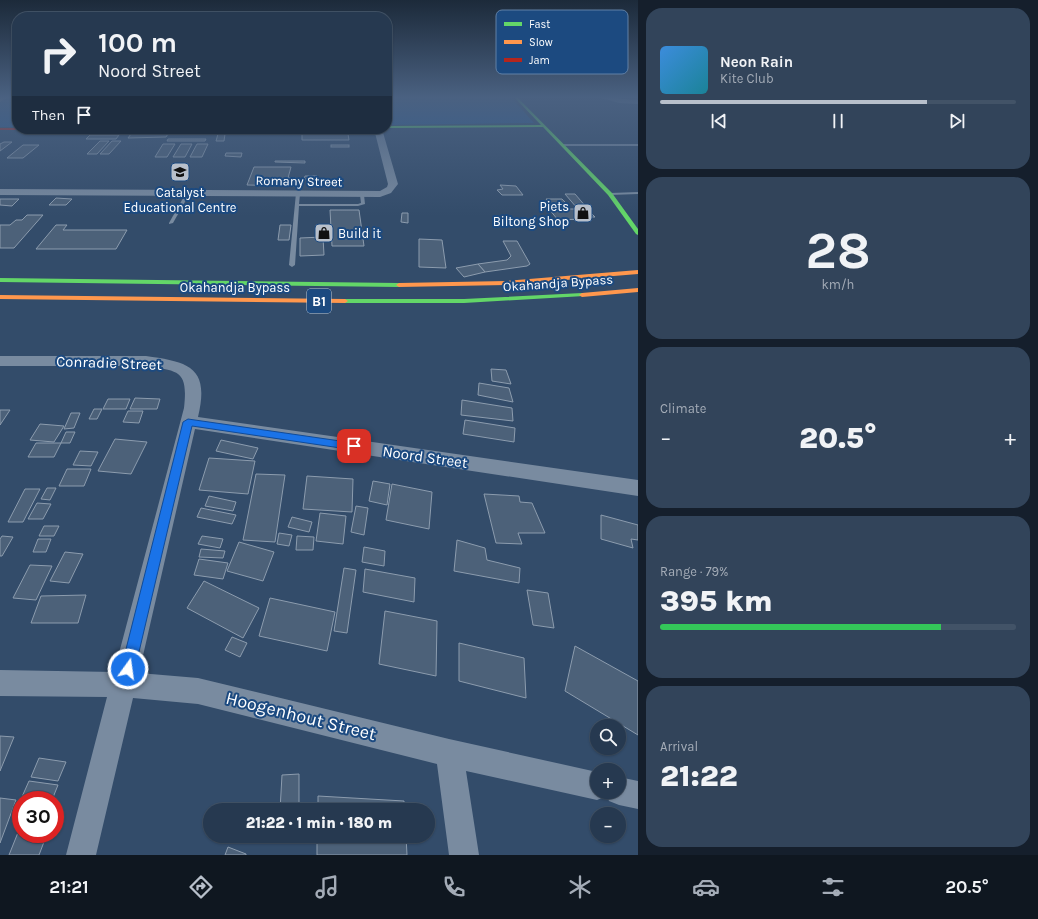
<!DOCTYPE html>
<html lang="en">
<head>
<meta charset="utf-8">
<style>
  body { margin:0; font-family:Karla,sans-serif; background:#32445a; color:#f1f3f6; height:100vh; display:flex; flex-direction:column; font-size:15px; white-space:nowrap }
  * { box-sizing:border-box; margin:0 }
  p { font-size:13px; color:#a4acb7 }
  .icon { flex:none; width:22px; height:22px; fill:none; stroke:currentColor; stroke-width:2; stroke-linecap:round; stroke-linejoin:round }
  .map { position:relative; flex:1; overflow:hidden }
  .drawer { display:flex; flex-direction:column; gap:8px; padding:8px; background:#151f2c; width:400px }
  .drawer>* { flex:none }
  .hud { position:absolute; left:12px; top:12px; width:380px; height:122px; border-radius:16px; box-shadow:0 1px 3px #0004,0 0 0 1px #425367; background:#263950; color:#f1f3f6; overflow:hidden }
  .buttons { position:absolute; left:590px; top:719px; display:grid; gap:8px }
  .buttons a { display:grid; place-items:center; width:36px; height:36px; border-radius:50%; background:#263950; box-shadow:0 1px 3px #0004,0 0 0 1px #425367; font-size:20px }
  .speed { position:absolute; left:12px; top:791px; display:flex; gap:8px; font-size:20px; font-weight:700; text-align:center }
  .speed>* { display:grid; place-content:center; width:52px; height:52px; border-radius:50%; background:#263950; box-shadow:0 1px 3px #0004,0 0 0 1px #425367; line-height:1 }
  .speed .limit { border:6px solid #d22; background:#fff; color:#111 }
  .pin { position:absolute; display:grid; place-items:center; width:34px; height:34px; color:#fff; margin:-17px; border-radius:8px; box-shadow:0 2px 6px #0006 }
  .me { position:absolute; width:44px; margin:-22px; rotate:14deg; stroke-linejoin:round; filter:drop-shadow(0 0 3px #0008) }
  .turn { display:flex; align-items:center; gap:14px; height:84px; padding:0 20px; font-size:18px }
  .turn .icon { width:52px; height:52px; stroke-width:2.5 }
  .turn b { display:block; font-size:28px; line-height:34px }
  .then { display:flex; align-items:center; height:38px; padding:0 20px; background:#0003; gap:8px; font-size:15px }
  .big { font-size:30px; font-weight:800; line-height:1.1 }
  .drawer .card { flex:1; display:flex; flex-direction:column; justify-content:center; gap:6px; min-width:0; padding:0 14px; border-radius:16px; background:#32445a }
  .drawer .dial { align-items:center; gap:0 }
  .dial b { font-size:52px; line-height:1 }
  .song { display:flex; align-items:center; gap:12px }
  .cover { width:48px; height:48px; border-radius:6px; background:linear-gradient(135deg,hsl(210 70% 55%),hsl(190 70% 35%)) }
  .played { height:4px; border-radius:2px; background:linear-gradient(90deg,#b8c0cb 75%,#425367 75%) }
  .keys { display:flex; justify-content:space-around; direction:ltr }
  .heat { display:flex; justify-content:space-between; align-items:center; font-size:22px; direction:ltr }
  .charge { height:6px; border-radius:3px; background:linear-gradient(90deg,#34c759 79%,#425367 0) }
  .trip { position:absolute; left:203px; top:803px; width:232px; height:40px; border-radius:20px; background:#263950; box-shadow:0 1px 3px #0004,0 0 0 1px #425367; font-weight:800; line-height:40px; text-align:center }
  .menu { display:flex; height:64px; justify-content:space-around; align-items:center; background:#0f1720; color:#a4acb7 }
  .menu .icon { width:28px; height:28px }
  .menu .active { color:#b8c0cb }
  .menu b { font-size:18px; color:#f1f3f6 }
  main { display:flex; flex:1; min-height:0 }
  .map>svg:first-child { display:block }
</style>
</head>
<body>
<main>
<div class="map">
<svg width="638" height="855" viewBox="0 0 638 855">
  <rect width="100%" height="100%" fill="#334c6a"/>
  <g fill="#285a93">
    <path d="M6,97h11v30h-17v-25z"/>
    <path d="M387,97h124l23,26 -147,2z"/>
  </g>
  <g fill="#4c6179" stroke="#8c9cae">
    <path d="M131,134h37l-2,3 -38,1z"/>
    <path d="M218,134h7l-1,7h-8z"/>
    <path d="M302,134h46l1,6h-47z"/>
    <path d="M90,135h29l-3,4h-30z"/>
    <path d="M168,139h38l-1,2h-38z"/>
    <path d="M100,141h9l-12,13h-10z"/>
    <path d="M112,141h9l-12,13h-9z"/>
    <path d="M4,142h8l-12,9v-7z"/>
    <path d="M163,144h12l-8,13h-12z"/>
    <path d="M181,144h11l-7,13h-12z"/>
    <path d="M197,144h11l-6,13h-12z"/>
    <path d="M23,145h16l-16,13h-16z"/>
    <rect x="331" y="145" width="18" height="2"/>
    <path d="M226,153h16l-1,4 -16,-1z"/>
    <path d="M275,161h30v2l-30,-1z"/>
    <path d="M254,167h37l-3,11h8l-2,8 -47,-1z"/>
    <path d="M305,176h12v4l-13,-1z"/>
    <path d="M500,185l16,1 7,9h-21l-5,-5 6,-1z"/>
    <path d="M565,194h10l12,14h-10z"/>
    <path d="M56,198l16,1 -6,6h-17z"/>
    <path d="M0,199h19l-7,7 -12,-1z"/>
    <path d="M546,199h16l5,5h-17z"/>
    <path d="M566,206l2,3h19l8,8h-14l2,2 -25,1 -9,-11h11l-1,-2z"/>
    <path d="M330,210h29l5,36h-32z"/>
    <path d="M402,213h6v10l-7,-1z"/>
    <path d="M27,215h16l-29,33h-14v-23h10l6,-5h6z"/>
    <path d="M56,225h11l-4,5h64l-11,19h-80z"/>
    <path d="M280,225h11l-2,15h-11z"/>
    <path d="M323,237l1,18 -24,1v-18z"/>
    <path d="M419,239l23,1 4,28 -27,-1z"/>
    <path d="M503,241h14l13,23 -3,2 -42,6 -7,-8 29,-4 4,-4z"/>
    <path d="M478,264l7,8 -21,5 -8,-9z"/>
    <path d="M491,369l15,1 5,14 -19,-3z"/>
    <path d="M479,383l30,5 4,14 -35,-7z"/>
    <path d="M135,398l25,1 -3,10h-27z"/>
    <path d="M108,399h22l-4,10h-23z"/>
    <path d="M462,400l50,8 1,13 -52,-6z"/>
    <path d="M94,409h8l-5,10h-8z"/>
    <path d="M0,410h10l-10,15z"/>
    <path d="M128,411h15l-4,12 -16,-1z"/>
    <path d="M71,413h9l-6,15 -10,1z"/>
    <path d="M465,420l50,8 -1,14 -51,-8z"/>
    <path d="M40,424l24,2 -10,16 -24,-2z"/>
    <path d="M66,432h9l-5,11h-9z"/>
    <path d="M115,439l32,3 -16,32 -33,-3z"/>
    <path d="M221,440l37,8 -5,11 -37,-8z"/>
    <path d="M36,443h25l-7,14h-26z"/>
    <path d="M80,451l18,1 -7,14 -18,-1z"/>
    <path d="M209,458l46,3 -7,33 -49,-4z"/>
    <path d="M67,469h24l-7,17h-25z"/>
    <path d="M256,474l29,1 -10,67 -32,-2z"/>
    <path d="M307,476l46,3 -1,33 -49,-3z"/>
    <path d="M373,481l17,3 -3,21 -18,-4z"/>
    <path d="M392,484l40,8 -3,37 -43,-9z"/>
    <path d="M47,488h9l-6,12 -9,-1z"/>
    <path d="M25,489h15l-17,33h-15z"/>
    <path d="M484,494l35,2 1,6 12,1 13,30h-27l4,11 -26,-1z"/>
    <path d="M209,496l27,6 -3,9 -28,-5z"/>
    <path d="M37,503l14,1 -8,15h-15z"/>
    <path d="M356,506l12,2 -4,27 -13,-3z"/>
    <path d="M201,508l35,7 -4,9 -35,-7z"/>
    <path d="M320,513l26,3 -3,28 -27,-3z"/>
    <path d="M601,515l37,10v15l-7,-1 2,9 -32,-9z"/>
    <path d="M292,517l20,5 -3,10 -21,-5z"/>
    <path d="M44,526h15l-5,10h-15z"/>
    <path d="M279,533l13,2 -3,11 -12,-2z"/>
    <path d="M2,536l11,1 -11,19h-2v-17z"/>
    <path d="M202,536l21,3 -3,9 -22,-4z"/>
    <path d="M297,536l17,1 -1,13h-17z"/>
    <path d="M38,539h13l-5,13h-13z"/>
    <path d="M457,540l28,8 2,12 33,8 -1,15 -65,-12z"/>
    <path d="M239,542l35,10 -11,29 -36,-10z"/>
    <path d="M364,547l21,4 -1,15 -22,-4z"/>
    <path d="M201,549l24,2 -2,7 -24,-1z"/>
    <path d="M65,552l18,2 -14,29 -19,-2z"/>
    <path d="M199,559l29,4 -5,16 -29,-4z"/>
    <path d="M30,565l22,1 -16,34 -23,-2z"/>
    <path d="M344,568l12,2 -9,63 -13,-2z"/>
    <path d="M365,569l50,9 -1,24 -51,-10z"/>
    <path d="M204,581l55,27 -16,30 -56,-30z"/>
    <path d="M527,590l21,3 6,35 -21,-3z"/>
    <path d="M86,595l-8,28h-47l10,-27z"/>
    <path d="M270,598l65,14 -8,39 -68,-15z"/>
    <path d="M385,611l52,10 -1,55 -57,-12z"/>
    <path d="M232,637l15,6 -7,14 -15,-7z"/>
    <path d="M459,643l65,15 2,40 -67,-17z"/>
    <path d="M575,646l63,35v54l-73,-44z"/>
    <path d="M0,736l14,1 -14,34z"/>
    <path d="M39,758l27,4 -8,19 -27,-4z"/>
    <path d="M299,774v36h-19l2,-35z"/>
    <path d="M29,781l29,4 -6,15 -31,-1z"/>
    <path d="M318,796l86,5v9h-86z"/>
    <path d="M0,798l16,2 -16,43z"/>
    <path d="M21,825v9h26l-8,21h-30z"/>
    <path d="M317,836h89l1,19h-90z"/>
    <path d="M228,847l18,7v1h-21z"/>
  </g>
  <g fill="none" stroke-linecap="round" stroke-linejoin="round">
    <g fill="#798ba0" fill-rule="evenodd">
      <path d="M561,144h77v2h-76z"/>
      <path d="M188,192l2,1 -17,30 -4,1v-1l17,-30z"/>
      <path d="M638,192v2l-28,1 -2,-1 2,-1z"/>
      <path d="M296,193l4,1 -1,10h59l3,-1 -1,-8 2,-1 2,1 1,9 -7,2h-59l-4,59 -3,2 -3,-2z"/>
    </g>
    <g fill="#798ba0" fill-rule="evenodd">
      <path d="M0,97h8l-8,5z"/>
      <path d="M598,97l40,3v4l-19,-1z"/>
      <path d="M374,129h8l16,55 -7,9 -11,4 -380,-2v-6l380,2 7,-4 1,-3z"/>
      <path d="M0,356h146c43,6 64,11 52,61l440,63v16l-443,-67 -56,244 59,5 251,61 148,33v20h22v-15l19,4v28l-19,-4 -10,-4 -2,-5 -10,4 -131,-29 13,84h-30l-12,-91 -239,-60 -65,-6 -37,157h-30l41,-158 -107,-1v-26l114,2 70,-264c4,-37 -4,-37 -38,-42h-146z"/>
    </g>
    <g fill="#63d668" fill-rule="evenodd">
      <path d="M514,97h3l95,96 26,36v6l-2,-1 -28,-39 -65,-68 -156,1v-2l154,-1z"/>
      <path d="M0,278l399,5 3,2 -3,2 -399,-5z"/>
      <path d="M582,293l3,2 -1,1 -120,7h-119l-3,-2 3,-2h119z"/>
    </g>
    <g fill="#ff974d" fill-rule="evenodd">
      <path d="M638,270v4l-132,11 -107,2 -3,-2 3,-2 107,-2z"/>
      <path d="M638,288v4l-56,5 -3,-2 3,-2z"/>
      <path d="M0,295l345,4 3,2 -3,2 -345,-4z"/>
    </g>
    <path fill="#b3261e" fill-rule="evenodd" d="M0,128h17v1h73l-2,1h-88z"/>
  </g>
  <linearGradient id="sky" x2="0" y2="1"><stop stop-color="#1c2a3a"/><stop offset="0.45" stop-color="#4a6181"/><stop offset="1" stop-color="#4a6181" stop-opacity="0"/></linearGradient>
  <rect width="638" height="216" fill="url(#sky)"/>
  <path fill="#1a73e8" stroke="#114b97" d="M188,419l166,24 3,1 2,2 -2,3 -3,1 -162,-24 -57,243 -2,5 -5,2 -5,-2 -2,-5 62,-247z"/>
  <defs>
    <g id="school-square" transform="scale(1)"><rect x="-9" y="-9" width="18" height="18" rx="4" fill="#b8c0cb" stroke="#1c4a80"/><path d="M0-5L7-2L0 1L-7-2ZM-4 1L0 2.5L4 1V4Q0 6-4 4Z" fill="#111"/></g>
    <g id="shop-square" transform="scale(1)"><rect x="-9" y="-9" width="18" height="18" rx="4" fill="#b8c0cb" stroke="#1c4a80"/><path d="M-5-2.5h2.3a2.7 3.5 0 0 1 5.4 0H5L5.5 6h-11ZM-1.5-2.5h3a1.5 2.3 0 0 0-3 0Z" fill="#111"/></g>
  </defs>
  <g fill-rule="evenodd">
    <use href="#school-square" x="180" y="172"/>
    <use href="#shop-square" x="583" y="213"/>
    <use href="#shop-square" x="324" y="233"/>
  </g>
  <g text-anchor="middle" dominant-baseline="central" stroke-width="4" stroke-linejoin="round" paint-order="stroke">
    <g font-size="13" fill="#fff" stroke="#1c4a80">
      <text transform="translate(299 181) rotate(1)">Romany Street</text>
      <text transform="translate(558 283) rotate(-4)">Okahandja Bypass</text>
      <text x="235" y="287">Okahandja Bypass</text>
    </g>
    <g font-size="13" fill="#fff" stroke="#1c4a80">
      <text x="180" y="192">Catalyst<tspan x="180" dy="15">Educational Centre</tspan></text>
      <text x="569" y="206" text-anchor="end">Piets<tspan x="569" dy="15">Biltong Shop</tspan></text>
      <text x="338" y="233" text-anchor="start">Build it</text>
    </g>
    <rect fill="#1c4a80" stroke="#bbc9d9" stroke-width="1" x="307" y="289" width="24" height="24" rx="3"/>
    <g font-size="14" font-weight="bold" fill="#fff">
      <text x="319" y="301">B1</text>
    </g>
    <g font-size="15" fill="#fff" stroke="#1c4a80">
      <text transform="translate(109 363) rotate(2)">Conradie Street</text>
      <text transform="translate(425 457) rotate(8)">Noord Street</text>
    </g>
    <g font-size="18" fill="#fff" stroke="#1c4a80">
      <text transform="translate(301 716) rotate(14)">Hoogenhout Street</text>
    </g>
  </g>
  <rect x="496" y="10" width="132" height="64" rx="6" fill="#1c4a80" stroke="#6080a6" stroke-width="1"/>
  <rect x="504" y="22" width="18" height="4" fill="#63d668"/>
  <rect x="504" y="40" width="18" height="4" fill="#ff974d"/>
  <rect x="504" y="58" width="18" height="4" fill="#b3261e"/>
  <g font-size="11" fill="#fff">
    <text x="529" y="28">Fast</text>
    <text x="529" y="46">Slow</text>
    <text x="529" y="64">Jam</text>
  </g>
</svg>
<div class="buttons">
<a><svg class="icon" aria-label="search" viewBox="0 0 24 24"><circle cx="10" cy="10" r="6"/><path d="M15 15l6 6"/></svg></a>
<a>+</a>
<a>−</a>
</div>
<div class="speed"><div class="limit">30</div></div>
<div class="pin" style="left:354px;top:446px;background:#d93025"><svg class="icon" aria-label="arrive" viewBox="0 0 24 24"><path d="M6 21V4h12l-3 4 3 4H6"/></svg></div>
<svg class="me" style="left:128px;top:669px" viewBox="-20 -20 40 40"><circle r="17" fill="#1a73e8" stroke="#fff" stroke-width="3"/><path d="M0-11L8 9 0 5-8 9z" fill="#fff"/></svg>
<div class="trip">21:22 · 1 min · 180 m</div>
<div class="hud">
<div class="turn"><svg class="icon" aria-label="right" viewBox="0 0 24 24"><path d="M7 20v-9h11M14 6l5 5-5 5"/></svg><div><b>100 m</b>Noord Street</div></div>
<div class="then">Then<svg class="icon" aria-label="arrive" viewBox="0 0 24 24"><path d="M6 21V4h12l-3 4 3 4H6"/></svg></div>
</div>
</div>
<section class="drawer">
<div class="card">
<div class="song"><i class="cover"></i><div><b>Neon Rain</b><p>Kite Club</p></div></div>
<div class="played"></div>
<div class="keys"><svg class="icon" aria-label="previous" viewBox="0 0 24 24"><path d="M18 5L8 12l10 7zM5 5v14"/></svg><svg class="icon" aria-label="pause" viewBox="0 0 24 24"><path d="M8 5v14M16 5v14"/></svg><svg class="icon" aria-label="next" viewBox="0 0 24 24"><path d="M6 5l10 7-10 7zM19 5v14"/></svg></div>
</div>
<div class="card dial"><b>28</b><p>km/h</p></div>
<div class="card"><p>Climate</p>
<div class="heat"><a>−</a><b class="big">20.5°</b><a>+</a></div>
</div>
<div class="card"><p>Range · 79%</p><b class="big">395 km</b><div class="charge"></div></div>
<div class="card"><p>Arrival</p><b class="big">21:22</b></div>
</section>
</main>
<nav class="menu">
<b>21:21</b>
<svg class="icon active" aria-label="directions" viewBox="0 0 24 24"><path d="M12 3l9 9-9 9-9-9zM9 14v-3h6M13 9l2 2-2 2"/></svg>
<svg class="icon" aria-label="music" viewBox="0 0 24 24"><path d="M9 18V5l10-2v13"/><circle cx="6" cy="18" r="3"/><circle cx="16" cy="16" r="3"/></svg>
<svg class="icon" aria-label="phone" viewBox="0 0 24 24"><path d="M5 4h4l2 5-3 2q2 4 5 5l2-3 5 2v4C11 20 4 13 5 4z"/></svg>
<svg class="icon" aria-label="climate" viewBox="0 0 24 24"><path d="M12 3v18M4 7l16 10M4 17L20 7"/></svg>
<svg class="icon" aria-label="car" viewBox="0 0 24 24"><path d="M5 17H2v-5l4-1 3-4h7l3 4 3 1v5h-3M9 17h6M6 11h13"/><circle cx="7" cy="17" r="2"/><circle cx="17" cy="17" r="2"/></svg>
<svg class="icon" aria-label="filters" viewBox="0 0 24 24"><path d="M4 7h16M4 17h16"/><circle cx="9" cy="7" r="2"/><circle cx="15" cy="17" r="2"/></svg>
<b>20.5°</b>
</nav>
</body>
</html>
